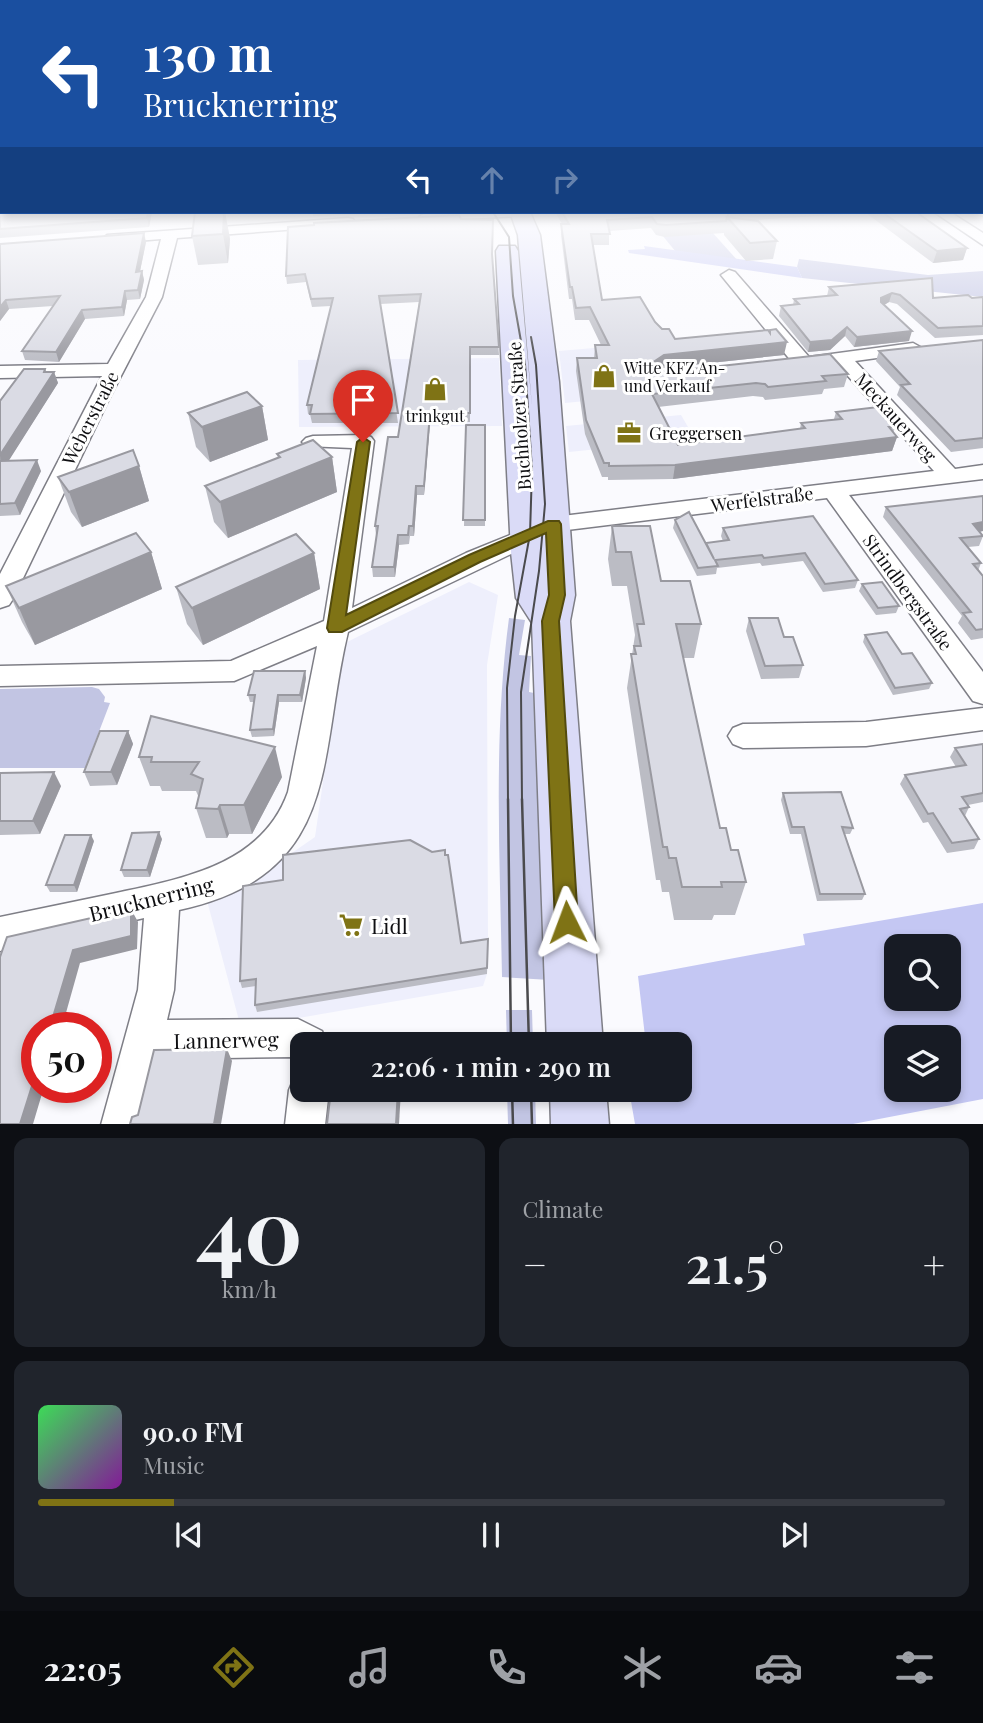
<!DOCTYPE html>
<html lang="en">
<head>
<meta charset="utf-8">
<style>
  body { margin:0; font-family:"Playfair Display",serif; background:#20242c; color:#f1f3f6; height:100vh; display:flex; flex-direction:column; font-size:26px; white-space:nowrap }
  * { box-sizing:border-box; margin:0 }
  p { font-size:23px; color:#9ea1a6 }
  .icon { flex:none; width:38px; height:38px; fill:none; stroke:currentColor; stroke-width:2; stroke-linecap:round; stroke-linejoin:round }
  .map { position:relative; height:1124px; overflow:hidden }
  .sheet { display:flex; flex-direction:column; gap:14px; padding:14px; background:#0d0f14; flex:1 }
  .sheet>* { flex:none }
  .guide { position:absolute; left:0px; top:0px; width:984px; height:214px; box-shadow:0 4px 10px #0003; background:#1a4fa0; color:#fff; overflow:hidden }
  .tools { position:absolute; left:884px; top:934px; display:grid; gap:14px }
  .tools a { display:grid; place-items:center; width:77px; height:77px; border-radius:14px; background:#171b24; box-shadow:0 4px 10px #0003; font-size:35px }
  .speed { position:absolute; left:21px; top:1012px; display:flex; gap:14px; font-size:35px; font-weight:700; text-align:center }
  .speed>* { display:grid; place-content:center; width:91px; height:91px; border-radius:50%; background:#171b24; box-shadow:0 4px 10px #0003; line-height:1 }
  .speed .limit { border:10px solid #d22; background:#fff; color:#111 }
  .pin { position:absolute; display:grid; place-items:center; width:60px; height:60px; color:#fff; margin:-72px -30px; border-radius:50% 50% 50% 0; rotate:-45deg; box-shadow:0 0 7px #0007 }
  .pin .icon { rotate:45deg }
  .me { position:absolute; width:77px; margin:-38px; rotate:357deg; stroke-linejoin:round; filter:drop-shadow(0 0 5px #0008) }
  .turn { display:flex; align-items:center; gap:24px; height:147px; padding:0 28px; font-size:32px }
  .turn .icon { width:91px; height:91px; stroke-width:2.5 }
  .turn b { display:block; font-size:49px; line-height:60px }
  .lanes { display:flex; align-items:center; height:66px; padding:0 28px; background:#0003; justify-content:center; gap:35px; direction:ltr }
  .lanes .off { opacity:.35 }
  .big { font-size:52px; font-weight:600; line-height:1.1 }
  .sheet .tile { flex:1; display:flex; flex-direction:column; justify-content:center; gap:10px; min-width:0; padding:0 24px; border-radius:14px; background:#20242c }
  .sheet .dial { align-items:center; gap:0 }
  .dial b { font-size:91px; line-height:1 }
  .song { display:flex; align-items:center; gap:21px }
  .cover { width:84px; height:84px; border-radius:10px; background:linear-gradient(135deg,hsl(130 70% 55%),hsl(290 70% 35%)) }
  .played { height:7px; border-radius:4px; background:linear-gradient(90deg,#7f7315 15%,#363941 15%) }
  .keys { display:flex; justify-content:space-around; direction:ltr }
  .heat { display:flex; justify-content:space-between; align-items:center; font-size:38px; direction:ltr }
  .sheet .tiles { flex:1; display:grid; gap:14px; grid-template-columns:1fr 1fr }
  .tile:last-child { grid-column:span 2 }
  .trip { position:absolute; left:290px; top:1032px; width:402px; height:70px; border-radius:14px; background:#171b24; box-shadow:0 4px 10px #0003; font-weight:600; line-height:70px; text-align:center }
  .dock { display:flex; height:112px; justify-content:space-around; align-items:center; background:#090b0e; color:#9ea1a6 }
  .dock .icon { width:49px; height:49px }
  .dock .on { color:#7f7315 }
  .dock b { font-size:32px; color:#f1f3f6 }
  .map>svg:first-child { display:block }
</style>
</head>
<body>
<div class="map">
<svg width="983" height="1125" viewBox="0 0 983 1125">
  <rect width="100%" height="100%" fill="#fafafe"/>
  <g fill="#eeeffc">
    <path d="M629,345l27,49 -91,9 -6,-52z"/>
    <path d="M499,358l3,68 -203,1 -1,-67z"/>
    <path d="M681,415l14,24 -126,13 -3,-26z"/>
    <path d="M469,582l29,13 -11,70 1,280 -1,29 -4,12 -242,42 -35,-131 44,-15 65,-45 28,-193z"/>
  </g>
  <g fill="#c2c5e3">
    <path d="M712,232l26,29 -62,-9 -14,-17z"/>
    <path d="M799,259l129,16 55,-4v26l-181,-19 -5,-11z"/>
    <path d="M509,618l16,2 -6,35 12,1 -2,36 5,1 16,287 -48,-3c-2,-120 -9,-240 7,-359z"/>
    <path d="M92,687l7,2 6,8 -1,5 6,1 -25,65h-85v-79z"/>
    <path d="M506,1010h26l1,35h-26z"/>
    <path d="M507,1090h28l1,34h-28z"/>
  </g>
  <g fill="#c4c7f3" fill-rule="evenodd">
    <path d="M644,246l153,21 5,11 -173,-25 -1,-3 17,-1z"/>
    <path d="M983,903v196l-130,25h-218l-6,-34h52v-45h-35l-8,-69 167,-31 -2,-11zM896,947h52v52h-52zM896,1038h52v52h-52z"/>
  </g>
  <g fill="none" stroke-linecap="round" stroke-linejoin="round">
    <g stroke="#7e7e86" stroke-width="3">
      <g id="street">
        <path d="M527,212l-7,4 -94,5 -7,-4c12,-11 89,-6 108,-5z"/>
        <path d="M934,212h16l33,21v12z"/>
        <path d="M348,218l5,1 2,3 -2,3 -176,13 -15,59 -53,102 -96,200 -4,6 -9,3v-34l102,-198 -102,2v-12l108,-2 38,-67 15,-58 -49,4 -5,-2 -3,-3 3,-3z"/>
        <path d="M729,270l6,2 74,85 104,-14 9,5 -9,5 -58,8 100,108 28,-4v14l-134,16 134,177v32l-10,-3 -146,-203 -268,33 -211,101c-31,128 -5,242 -169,278l-5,80 -7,30 131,-1 24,12 5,14h-24v17l-11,-5 -134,2 -16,66h-41l37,-135 6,-72 -144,33v-34c39,-8 78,-16 116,-24 68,-15 146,-28 172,-101l29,-146 -83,35 -234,5v-20l231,-5 93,-40 28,-173 -46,-2 -4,-4 4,-4 7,-2 51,-1 7,2 3,4 -22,167 114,-55 88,-36 380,-46 -97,-107 -33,5 -8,-2 -75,-92z"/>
        <path d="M983,708v22l-117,16 -123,2 -10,-4 -5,-8 5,-8 10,-4 123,-2z"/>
        <path d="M303,1073v17h26l-4,35h-40l4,-35 6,-14z"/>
      </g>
    </g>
    <g stroke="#7e7e86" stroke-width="3">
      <g id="secondary">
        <path d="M510,212h20l10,23 19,147 16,213 -5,26 33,424h-56l-15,-422 -16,-25 -5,-46 -15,-301 3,-5h16l3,5 14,156 -14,-172z"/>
        <path d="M550,1090h56l3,35h-58z"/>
      </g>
    </g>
    <use href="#street" fill="#fff" fill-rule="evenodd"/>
    <use href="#secondary" fill="#dadbf7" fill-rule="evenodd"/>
    <g stroke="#4a4a4d" stroke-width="2">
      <path d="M493,212l16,25 4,59 12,68 7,106 -2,64 -15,82 -8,72 1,112"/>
      <path d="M522,800l-1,-108 18,-121 6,-67 -9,-139 -5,-28"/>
    </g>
    <g stroke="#4a4a4d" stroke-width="2.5">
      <path d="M508,799l3,246"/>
      <path d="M522,799l7,246"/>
      <path d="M512,1090l1,35"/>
      <path d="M531,1090l1,35"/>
    </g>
  </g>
  <g fill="#bbbcc4">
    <path d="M0,210l152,2 -3,15 -149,11z"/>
    <path d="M982,210h1v8l-8,-4h-8l-3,-2h18z"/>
    <path d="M225,212l5,27 -2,24 -30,2 -6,-29z"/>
    <path d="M313,212h92l-92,4z"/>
    <path d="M555,212h361l51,36 -4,12 -30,3 -67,-50 -112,7 23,21 -4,18 -27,2 -22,-26v-2l-59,4 -9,-2 -5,-7 -42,3v14h-16l9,55 53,22 7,7 13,10 109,16 -121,13 -4,3 6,1 183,2 -4,13 -20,2 -2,5 -57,6 -2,-3 -10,-1 -95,11 20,38 122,-16 1,-6 33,-4 2,-7 59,15 -2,6 4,4 -5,14 -219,28 -65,1v-3h-6l-17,-43 -9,-63 1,-13h17l1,-13h6l-12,-25h-14l-3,-21h-3l-8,-64 1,-11z"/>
    <path d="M146,242l-6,29h2l2,9 -4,19 -13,1 -3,16 -39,3 -26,43 -34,-2 -3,-9 31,-45 -44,3 -9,12v-77z"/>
    <path d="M492,257l7,98h-29v67h-40l-6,73h-7l-3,41h-4l-1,8 -10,1 -4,32h-22l-1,-10 5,-32h-1l-1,-9 23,-89 21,-135 -39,2 18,119h-86l-2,-9h-2l-1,-9 24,-99 -19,1 -6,-25 -19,2 -1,-8z"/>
    <path d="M932,278l1,20 50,-1v38l-48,3 -38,-34 -8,-2 -5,3 25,36 -55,6 -9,-11 -15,14 -22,2 -29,-36 2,-10 12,-1 1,-6 33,-3 2,-9z"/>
    <path d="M983,340v108l-32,4 -54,-57 3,-8 -24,-26 3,-10z"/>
    <path d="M46,372h8l4,11 -50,78 33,10 -21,44 -20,1v-115z"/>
    <path d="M262,406l6,34 -58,22 -14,-15 -8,-34z"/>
    <path d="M466,425h19v101h-21z"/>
    <path d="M277,454l55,3 5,35 -109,46 -14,-16 -9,-36 73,-28z"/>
    <path d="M139,466l10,35 -67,26 -11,-15 -13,-35z"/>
    <path d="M983,496v35l-3,1 3,4 -4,10 -11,1 13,16 -3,8 5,5v62l-12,2 -13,-17 4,-7 -79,-99 3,-10z"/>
    <path d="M813,516l45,64 -3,8 -32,4 -20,-31 -41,5 -2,-3 -43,5 -1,6 -19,2 -24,-48 2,-8 31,24 17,-3 -2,-5 2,-8z"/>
    <path d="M612,526l49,55 40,43 -7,34h-11l37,170 11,22 15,32 -11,33h-21l-2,5h-38l-5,-28h-7l-2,-12h-4l-29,-192 8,-53 -8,-49h-15l-4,-27z"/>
    <path d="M151,552l11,37 -127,56 -13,-23 -16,-36z"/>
    <path d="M314,553l6,36 -117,56 -16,-21 -11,-37z"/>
    <path d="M862,584l37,22 -3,7 -20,2 -17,-24z"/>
    <path d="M749,618l35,19 19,28 -4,13 -38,1 -15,-48z"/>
    <path d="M865,635l37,19 30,29 -3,6 -36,6 -30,-53z"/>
    <path d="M305,671l1,7 -4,24h-23l-5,34 -22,1 -2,-7 4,-28h-4l-2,-7z"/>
    <path d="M151,716l131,61 -30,57h-23l-2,4h-21l-10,-30 3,-10 -3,-7h-34l-2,-5h-10l-11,-29z"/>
    <path d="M128,731l5,13 -16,41 -27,1 -6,-14z"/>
    <path d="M983,744v58l-15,3 1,2 -4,9 14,23 -5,10 -27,4 -19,-31 -5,1 -23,-39 5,-9 51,-8 -6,-10 5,-9z"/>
    <path d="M0,773l61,13 -21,48 -40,1z"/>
    <path d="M783,793l70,35 -3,6h-5l20,60 -3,6 -45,1 -16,-67h-11l-9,-34z"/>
    <path d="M162,839l-12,38h-26l-3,-7z"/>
    <path d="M94,841l-17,51h-27l-4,-7z"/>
    <path d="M488,939l-1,35 -230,38 -2,-7 1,-19 -14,2 -2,-7z"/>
  </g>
  <g fill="#9999a0">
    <path d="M148,212h4l-3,15 -2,-9z"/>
    <path d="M225,212l5,27 -2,24 -5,-29z"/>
    <path d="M144,233l2,9 -8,39 -2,-9z"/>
    <path d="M967,248l-4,12 -30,3 4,-12z"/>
    <path d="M142,271l2,9 -4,19 -2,-9z"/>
    <path d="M125,291l2,9 -3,16 -2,-9z"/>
    <path d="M892,293l-3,9 -10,6 2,-10z"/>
    <path d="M6,300l3,9 -9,12v-14z"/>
    <path d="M82,310l3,9 -26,43 -3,-10z"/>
    <path d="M847,327l-2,9 -15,14 -22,2 2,-10z"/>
    <path d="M912,331l-3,10 -55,6 3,-10z"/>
    <path d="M787,342l-3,13 -121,13 -13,8 2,-13 12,-8z"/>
    <path d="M45,369l4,10 5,-7 4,11 -57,90 -1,-18z"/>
    <path d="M262,406l6,34 -58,22 -8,-35z"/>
    <path d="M430,413v9l-6,73v-9z"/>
    <path d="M897,437l-5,14 -219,28 2,-14z"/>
    <path d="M332,457l5,35 -109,46 -8,-36z"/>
    <path d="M37,460l4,11 -21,44 -5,-12z"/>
    <path d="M139,466l10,35 -67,26 -13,-35z"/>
    <path d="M416,486l1,9 -3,41 -1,-10z"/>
    <path d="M983,522v9l-14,2 4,-9z"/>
    <path d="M398,535l1,10 -4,32 -1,-10z"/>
    <path d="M151,552l11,37 -127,56 -16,-37z"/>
    <path d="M314,553l6,36 -117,56 -11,-37z"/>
    <path d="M305,671l1,7 -4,24 -2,-7z"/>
    <path d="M278,695l1,7 -5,34 -1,-7z"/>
    <path d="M128,731l5,13 -16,41 -6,-13z"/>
    <path d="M275,747l7,30 -30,57 -8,-29z"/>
    <path d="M54,772l7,14 -21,48 -7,-13z"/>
    <path d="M220,805l9,29 -2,4 -9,-29z"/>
    <path d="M159,832l3,7 -12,38 -3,-7z"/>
    <path d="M91,835l3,6 -17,51 -3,-7z"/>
    <path d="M131,909l7,13 -1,27 -57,14 -18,64h-12l23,-77z"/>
    <path d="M227,1049l5,12 -11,63h-7z"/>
    <path d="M37,1070v17h7l-11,37h-13z"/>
    <path d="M398,1090h3l-2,34h-3z"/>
  </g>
  <g fill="#dadbe4" stroke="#9999a0" stroke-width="2">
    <path d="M0,210h2v2h146l-1,6 -147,11z"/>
    <path d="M195,212h29l-1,22 -31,2z"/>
    <path d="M562,212h166v6l-1,-1 -1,4 -60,4 -9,-1 -5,-7 -45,3 3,14h-19l11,66 38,-3 15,25 7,7h7l6,10 93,-9 2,3v-3l6,-1 11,13 -123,13 -12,8 5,7 8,2 165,-18 18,20 -26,2 4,5 -58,6 -3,-3 -9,-1 -104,11 26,51 127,-17 -4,-5 41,-4 -6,-7 42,-5 17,20h-6l8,10 -222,28 -66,1v-3h-5l-18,-43 -9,-62h20l-2,-13h14l-19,-38 -14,1 -4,-21h-2l-9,-63h8z"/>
    <path d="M882,212h34l51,36 -30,3z"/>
    <path d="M459,215l2,4 32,1 -1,34 7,93h-29v66h-40l-6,73h-8l-3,40h-4l-1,9h-10l-4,32h-22l6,-41h-3l13,-89h10l23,-143 -42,2 19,117 -88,1 2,-9h-5l26,-107 -22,1 -6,-25 -19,2 2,-49 26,-2v-2z"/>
    <path d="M727,217l31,4 19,20 -27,2z"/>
    <path d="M144,233l-8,39 6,-1 -4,19 -13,1 -3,16 -40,3 -26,42 -34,-1 38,-55 -54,4 -6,7v-63z"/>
    <path d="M932,278l1,20 35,-3 4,3 11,-1v29l-45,2 -38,-33 -8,-2 -11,5v4l31,29 -55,6 -10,-10 -15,13 -22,2 -29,-36 18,-2 -5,-5 43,-4 -8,-8z"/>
    <path d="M983,340v98l-28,3 -54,-56 9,-1 -31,-33z"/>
    <path d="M24,369h21l-1,3h10l-54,83v-54z"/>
    <path d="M247,392l15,14 -60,21 -14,-14z"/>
    <path d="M466,425h19v95h-22z"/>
    <path d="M313,440l19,17 -112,45 -15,-16 75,-29 -3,-3z"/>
    <path d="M133,450l6,16 -70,26 -11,-15z"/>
    <path d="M37,460l-22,43 -15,1v-43z"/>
    <path d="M983,496v26l-10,2 10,12 -23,2 21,25 -8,1 10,12v53l-7,1 -13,-17 8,-1 -85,-105z"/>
    <path d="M689,512l25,47 -8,-16 23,-3 -6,-12 90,-12 45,64 -33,4 -20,-31 -41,5 -2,-3 -47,5 3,6 -20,2 -23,-48z"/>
    <path d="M612,526h38l11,55h29l11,43h-25l44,204h6l5,22h7l8,32h-25l1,5h-40l-6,-29h-7l-2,-11h-4l-32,-193h5l-2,-8h7l-4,-22h7l-13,-72h-15z"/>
    <path d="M136,533l15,19 -132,56 -13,-22z"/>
    <path d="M296,534l18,19 -122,55 -16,-21z"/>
    <path d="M882,582l17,24 -21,2 -16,-24z"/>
    <path d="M749,618h29l6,19h9l10,28 -38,1z"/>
    <path d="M887,632l15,22 10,-1 20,30 -37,5 -30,-53z"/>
    <path d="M254,671h51l-5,24h-22l-5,34 -23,1 5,-35h-7z"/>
    <path d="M151,716l124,31 -31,58h-24l-2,4 -22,-1 7,-29 -12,-5 8,-12h-48l1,-5h-13z"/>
    <path d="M100,731h28l-17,41h-27z"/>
    <path d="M983,744v49l-21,4 7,10 -9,2 19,30 -27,4 -19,-30 -5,1 -23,-39 61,-10 -11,-17z"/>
    <path d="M54,772l-21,49h-33v-48z"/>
    <path d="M841,792l12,36 -11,-1 23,67h-45l-16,-67h-12l-9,-34z"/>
    <path d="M159,832l-12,38h-26l11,-37z"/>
    <path d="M65,835h26l-17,50h-28z"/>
    <path d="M410,840l22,12 13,-2v5h3l13,88 27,-4 -1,29 -232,37 1,-26 -16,2 3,-95 40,-6v-25z"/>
    <path d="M131,909v27l-58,14 -23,77h-13v43l-17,54h-20v-167l7,-20z"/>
    <path d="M337,1033h65l-1,12h-65z"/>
    <path d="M227,1049l-13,75h-84l2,-7 6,-2 16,-65z"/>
    <path d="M331,1090h67l-2,34h-69z"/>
  </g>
  <linearGradient id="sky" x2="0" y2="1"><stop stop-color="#8baddc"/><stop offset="0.57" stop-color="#fdfdff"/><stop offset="1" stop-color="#fdfdff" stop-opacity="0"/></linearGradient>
  <rect width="983" height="368" fill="url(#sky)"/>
  <path fill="#7f7315" stroke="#534b0e" stroke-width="2" d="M363,437l7,5 -24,173 123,-60 79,-34h11l2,3 4,71 -6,26 19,301 -3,8 -8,3 -8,-3 -4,-8 -13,-301 7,-26 -3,-62 -66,29 -138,70h-13l-2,-4 30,-186z"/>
  <defs>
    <g id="shop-bare" transform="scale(1.89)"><path d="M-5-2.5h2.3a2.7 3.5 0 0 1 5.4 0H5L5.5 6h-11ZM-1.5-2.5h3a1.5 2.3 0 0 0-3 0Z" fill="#7f7315" stroke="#fff" stroke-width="2.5" paint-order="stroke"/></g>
    <g id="office-bare" transform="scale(1.89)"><path d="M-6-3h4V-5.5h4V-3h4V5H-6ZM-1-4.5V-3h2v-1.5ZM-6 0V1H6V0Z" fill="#7f7315" stroke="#fff" stroke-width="2.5" paint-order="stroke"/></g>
    <g id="supermarket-bare" transform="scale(1.89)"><path d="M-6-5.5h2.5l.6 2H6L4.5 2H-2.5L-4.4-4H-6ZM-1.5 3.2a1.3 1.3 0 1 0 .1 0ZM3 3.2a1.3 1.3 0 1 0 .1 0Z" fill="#7f7315" stroke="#fff" stroke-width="2.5" paint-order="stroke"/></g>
  </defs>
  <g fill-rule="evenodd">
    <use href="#shop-bare" x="604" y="376"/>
    <use href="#shop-bare" x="435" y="389"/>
    <use href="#office-bare" x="629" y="433"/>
    <use href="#supermarket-bare" x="351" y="925"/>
  </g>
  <g text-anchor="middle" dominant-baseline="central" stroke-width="6" stroke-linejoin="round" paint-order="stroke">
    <g font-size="16" fill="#0f0f12" stroke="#fff" text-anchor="start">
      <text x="624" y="367">Witte KFZ An-<tspan x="624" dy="18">und Verkauf</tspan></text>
      <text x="435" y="415" text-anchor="middle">trinkgut</text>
    </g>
    <g font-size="18" fill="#0f0f12" stroke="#fff">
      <text transform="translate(519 416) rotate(-94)">Buchholzer Straße</text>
      <text transform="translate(896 417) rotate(48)">Meckauerweg</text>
      <text transform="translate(90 418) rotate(-63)">Weberstraße</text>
      <text transform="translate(762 499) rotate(-7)">Werfelstraße</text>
      <text transform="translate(908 592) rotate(54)">Strindbergstraße</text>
    </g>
    <g font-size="18" fill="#0f0f12" stroke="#fff" text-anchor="start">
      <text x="649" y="433">Greggersen</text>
    </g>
    <g font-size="21" fill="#0f0f12" stroke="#fff">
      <text transform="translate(151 898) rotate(-14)">Brucknerring</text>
      <text transform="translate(226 1039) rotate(-1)">Lannerweg</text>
    </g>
    <g font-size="21" fill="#0f0f12" stroke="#fff" text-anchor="start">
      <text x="371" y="925">Lidl</text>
    </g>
  </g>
</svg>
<div class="tools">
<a><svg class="icon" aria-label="search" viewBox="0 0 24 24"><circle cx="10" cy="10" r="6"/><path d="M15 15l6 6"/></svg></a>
<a><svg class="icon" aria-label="layers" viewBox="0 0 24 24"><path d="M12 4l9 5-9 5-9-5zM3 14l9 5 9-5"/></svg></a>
</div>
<div class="speed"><div class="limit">50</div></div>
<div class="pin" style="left:363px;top:442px;background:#d93025"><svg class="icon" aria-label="arrive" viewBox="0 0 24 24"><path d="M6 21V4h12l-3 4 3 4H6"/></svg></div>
<svg class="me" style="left:567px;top:922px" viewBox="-20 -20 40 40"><path d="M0-17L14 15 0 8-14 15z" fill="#7f7315" stroke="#fff" stroke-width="4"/></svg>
<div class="trip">22:06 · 1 min · 290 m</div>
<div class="guide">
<div class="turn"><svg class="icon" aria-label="left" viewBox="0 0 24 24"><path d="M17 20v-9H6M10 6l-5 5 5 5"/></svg><div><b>130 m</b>Brucknerring</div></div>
<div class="lanes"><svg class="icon" aria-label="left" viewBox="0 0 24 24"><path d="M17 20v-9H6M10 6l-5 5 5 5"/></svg><svg class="icon off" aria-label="ahead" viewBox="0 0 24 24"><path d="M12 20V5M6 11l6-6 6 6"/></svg><svg class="icon off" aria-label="right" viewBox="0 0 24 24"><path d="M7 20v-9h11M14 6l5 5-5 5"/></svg></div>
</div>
</div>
<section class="sheet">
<div class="tiles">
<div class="tile dial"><b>40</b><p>km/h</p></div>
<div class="tile"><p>Climate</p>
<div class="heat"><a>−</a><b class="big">21.5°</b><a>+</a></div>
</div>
<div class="tile">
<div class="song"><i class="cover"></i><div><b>90.0 FM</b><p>Music</p></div></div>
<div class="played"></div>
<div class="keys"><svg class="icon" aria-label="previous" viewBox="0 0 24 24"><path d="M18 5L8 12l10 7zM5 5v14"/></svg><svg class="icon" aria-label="pause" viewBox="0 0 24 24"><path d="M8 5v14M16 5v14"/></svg><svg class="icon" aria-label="next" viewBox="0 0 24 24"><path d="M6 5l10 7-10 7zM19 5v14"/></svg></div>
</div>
</div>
</section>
<nav class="dock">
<b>22:05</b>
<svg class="icon on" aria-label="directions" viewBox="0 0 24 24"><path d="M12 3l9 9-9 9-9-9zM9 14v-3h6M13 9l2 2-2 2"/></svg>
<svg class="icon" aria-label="music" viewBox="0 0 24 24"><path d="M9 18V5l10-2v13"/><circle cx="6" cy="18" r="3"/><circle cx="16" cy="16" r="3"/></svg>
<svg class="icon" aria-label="phone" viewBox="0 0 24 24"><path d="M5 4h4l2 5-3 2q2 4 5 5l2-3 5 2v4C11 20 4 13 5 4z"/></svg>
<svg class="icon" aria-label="climate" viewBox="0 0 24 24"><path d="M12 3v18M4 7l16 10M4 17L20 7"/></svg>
<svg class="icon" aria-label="car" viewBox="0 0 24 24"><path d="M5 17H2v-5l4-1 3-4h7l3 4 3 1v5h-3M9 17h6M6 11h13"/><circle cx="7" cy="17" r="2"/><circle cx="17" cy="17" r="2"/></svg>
<svg class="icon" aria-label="filters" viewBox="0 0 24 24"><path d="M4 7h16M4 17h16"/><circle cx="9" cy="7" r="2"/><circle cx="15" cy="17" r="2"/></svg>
</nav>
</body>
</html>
